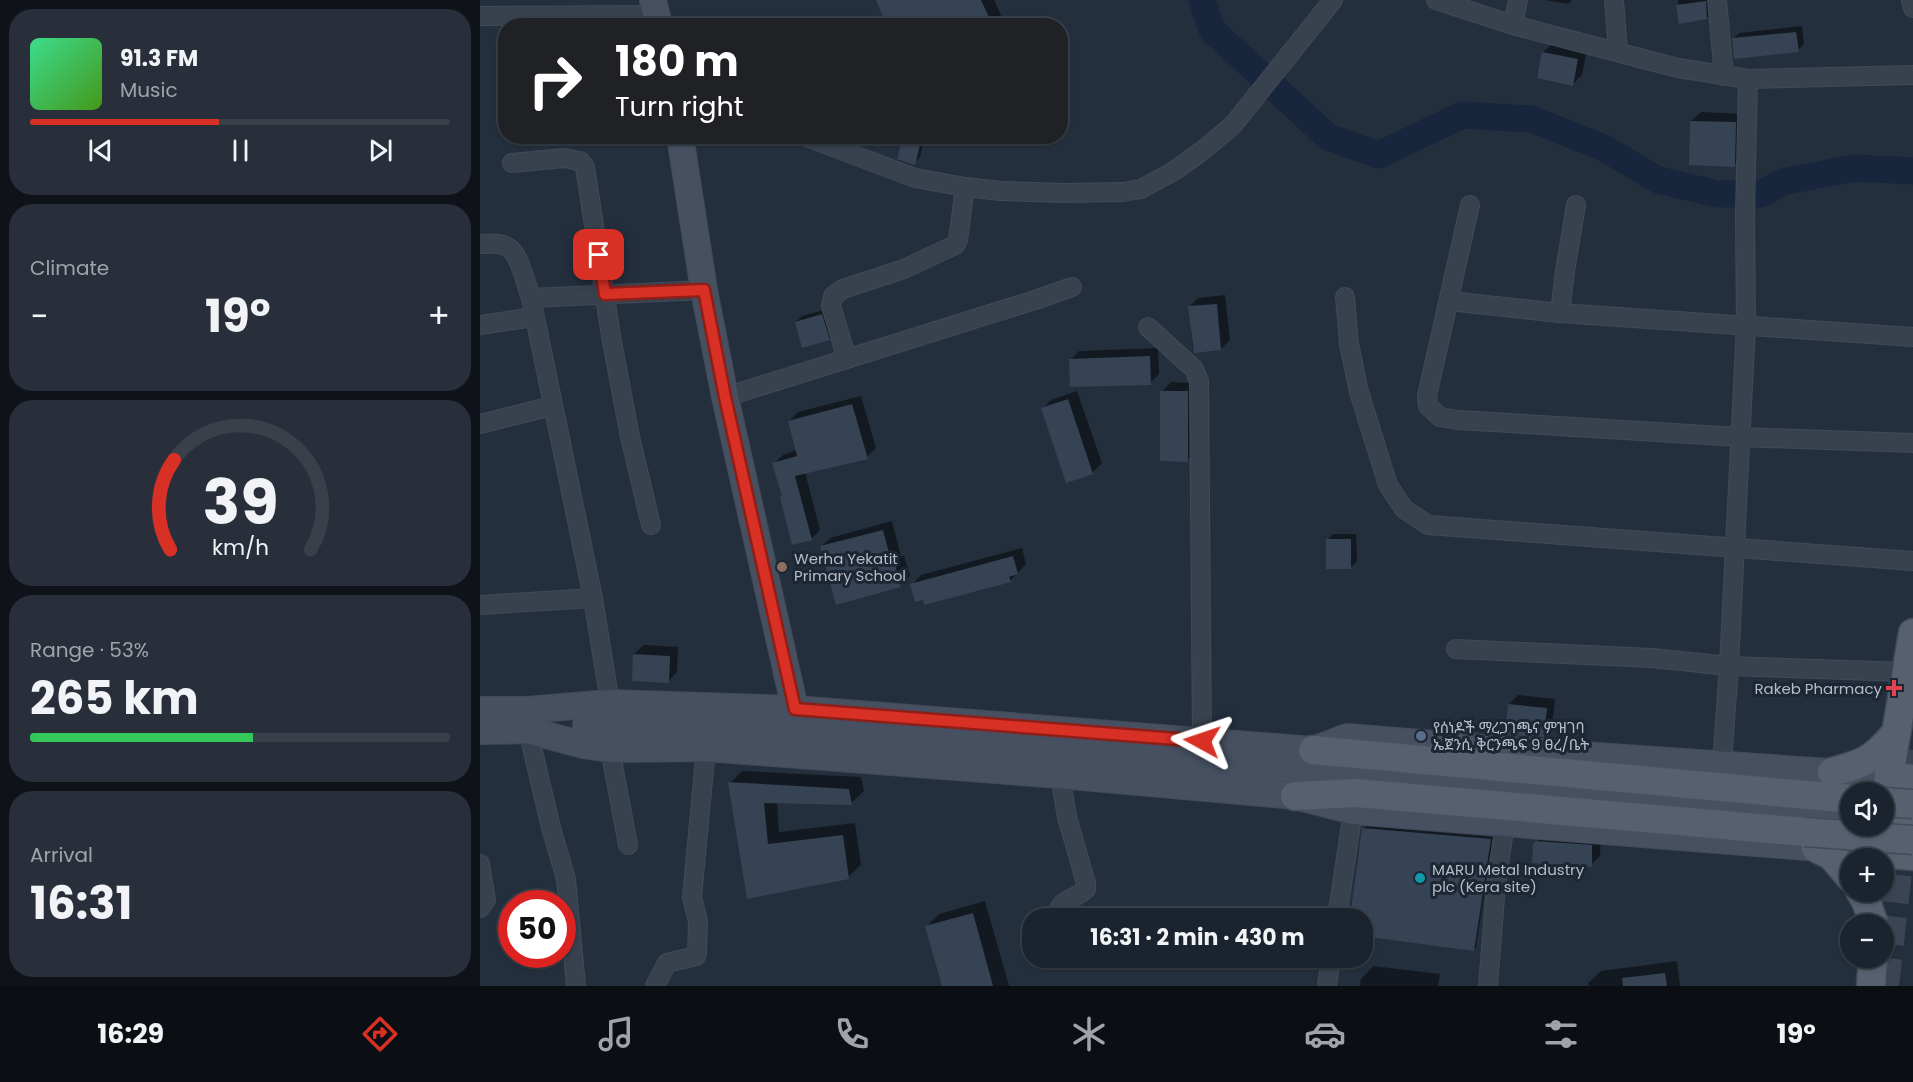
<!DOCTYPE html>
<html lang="en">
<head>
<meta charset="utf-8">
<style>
  body { margin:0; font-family:Poppins,"Noto Sans Ethiopic",sans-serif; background:#282f3a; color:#f1f3f6; height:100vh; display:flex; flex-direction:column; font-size:22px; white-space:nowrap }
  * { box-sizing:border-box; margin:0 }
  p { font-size:20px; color:#a0a4aa }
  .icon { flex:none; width:33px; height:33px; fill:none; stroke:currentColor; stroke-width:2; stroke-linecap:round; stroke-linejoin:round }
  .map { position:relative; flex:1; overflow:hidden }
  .details { display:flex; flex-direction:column; gap:9px; padding:9px; background:#0f1319; width:480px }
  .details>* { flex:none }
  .top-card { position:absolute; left:18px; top:18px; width:570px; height:126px; border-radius:24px; box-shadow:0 2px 4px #0004,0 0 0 2px #39404a; background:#202124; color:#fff; overflow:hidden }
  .buttons { position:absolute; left:1360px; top:782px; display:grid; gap:12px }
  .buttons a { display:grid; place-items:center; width:54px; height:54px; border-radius:50%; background:#1b232e; box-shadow:0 2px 4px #0004,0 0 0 2px #39404a; font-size:30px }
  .speed { position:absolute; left:18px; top:890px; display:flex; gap:12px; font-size:30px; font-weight:700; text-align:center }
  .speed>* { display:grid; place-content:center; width:78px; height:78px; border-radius:50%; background:#1b232e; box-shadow:0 2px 4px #0004,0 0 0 2px #39404a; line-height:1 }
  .speed .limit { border:9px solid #d22; background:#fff; color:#111 }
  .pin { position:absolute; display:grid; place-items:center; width:51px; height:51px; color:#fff; margin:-26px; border-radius:12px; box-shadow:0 3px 9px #0006 }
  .me { position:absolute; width:66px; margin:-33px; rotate:275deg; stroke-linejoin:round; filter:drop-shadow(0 0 4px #0008) }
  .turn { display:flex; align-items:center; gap:21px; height:126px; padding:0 18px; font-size:27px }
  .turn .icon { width:78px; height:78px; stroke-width:2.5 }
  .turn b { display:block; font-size:42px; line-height:51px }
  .big { font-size:45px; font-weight:700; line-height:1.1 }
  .details .card { flex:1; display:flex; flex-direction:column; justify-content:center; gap:9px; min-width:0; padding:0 21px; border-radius:24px; background:#282f3a }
  .details .dial { align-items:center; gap:0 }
  .dial svg { height:156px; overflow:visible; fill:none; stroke:#39404a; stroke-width:7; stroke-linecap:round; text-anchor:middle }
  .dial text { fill:#f1f3f6; stroke:none }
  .song { display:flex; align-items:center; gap:18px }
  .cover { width:72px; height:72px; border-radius:9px; background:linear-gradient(135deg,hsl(150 70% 55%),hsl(100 70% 35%)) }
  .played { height:6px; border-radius:3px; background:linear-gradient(90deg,#d93025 45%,#39404a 45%) }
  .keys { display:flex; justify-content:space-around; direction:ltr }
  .heat { display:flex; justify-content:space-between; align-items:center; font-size:33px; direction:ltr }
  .charge { height:9px; border-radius:4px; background:linear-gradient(90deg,#34c759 53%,#39404a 0) }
  .trip { position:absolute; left:542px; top:908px; width:351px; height:60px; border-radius:24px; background:#1b232e; box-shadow:0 2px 4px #0004,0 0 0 2px #39404a; font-weight:700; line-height:60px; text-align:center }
  .tab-bar { display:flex; height:96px; justify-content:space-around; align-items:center; background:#0b0e12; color:#a0a4aa }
  .tab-bar .icon { width:42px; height:42px }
  .tab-bar .current { color:#d93025 }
  .tab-bar b { font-size:27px; color:#f1f3f6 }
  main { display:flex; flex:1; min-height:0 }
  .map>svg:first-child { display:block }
</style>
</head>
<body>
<main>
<section class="details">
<div class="card">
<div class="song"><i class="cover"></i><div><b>91.3 FM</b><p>Music</p></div></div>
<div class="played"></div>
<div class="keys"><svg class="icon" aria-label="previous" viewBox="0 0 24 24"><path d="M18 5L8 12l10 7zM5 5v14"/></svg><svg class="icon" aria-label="pause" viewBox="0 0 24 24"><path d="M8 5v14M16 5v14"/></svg><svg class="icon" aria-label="next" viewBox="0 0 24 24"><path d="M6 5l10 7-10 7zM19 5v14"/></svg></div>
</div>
<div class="card"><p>Climate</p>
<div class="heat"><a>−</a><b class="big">19°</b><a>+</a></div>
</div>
<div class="card dial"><svg viewBox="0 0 100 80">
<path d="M14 69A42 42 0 1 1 86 69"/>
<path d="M14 69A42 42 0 0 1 16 23" stroke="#d93025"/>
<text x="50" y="56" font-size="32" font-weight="700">39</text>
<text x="50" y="72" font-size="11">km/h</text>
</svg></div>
<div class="card"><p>Range · 53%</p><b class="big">265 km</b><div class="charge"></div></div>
<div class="card"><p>Arrival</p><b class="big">16:31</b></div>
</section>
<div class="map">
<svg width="1433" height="986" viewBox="0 0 1433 986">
  <rect width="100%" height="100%" fill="#242f3e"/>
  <g fill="#0007">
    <path d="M397,0h117l12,26h-69z"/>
    <path d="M1065,0h27l-4,4z"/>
    <path d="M1198,0h34l1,12 -6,6 -26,4z"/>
    <path d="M1322,26l2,18 -6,6 -65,-11 6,-6z"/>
    <path d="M1073,43l34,7 -5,25 -9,9 -30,-32z"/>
    <path d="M1221,112l43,2 -1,42 -9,9 -43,-44z"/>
    <path d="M426,136v3l17,5 -3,13 -6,6 -10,-26z"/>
    <path d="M428,136h17l-1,5z"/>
    <path d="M745,295l5,45 -9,9 -28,1 -4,-43 9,-9z"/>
    <path d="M347,309l8,24 -6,6 -33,-17 6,-6z"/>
    <path d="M678,348l1,26 -9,9 -80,-23 9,-9z"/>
    <path d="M691,382l25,1 1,68 -10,9 -25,-68z"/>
    <path d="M597,391l25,72 -10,10 -50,-64 9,-9z"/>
    <path d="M381,396l15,52 -9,9 -62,15 15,58 -8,8 -18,5 -10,-48 -10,-31 9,-9 14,-5 -8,-29 9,-9z"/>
    <path d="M412,521l9,35h3l6,20 -10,9 -79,-38 9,-9z"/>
    <path d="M853,534h23l1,27 -6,6 -24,-27z"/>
    <path d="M542,548l4,16 -16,17 -86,17 -12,-13 9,-10z"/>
    <path d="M164,645l34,2 -1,25 -9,10 -34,-28z"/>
    <path d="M1038,695l37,4 -3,28 -9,9 -34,-32z"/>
    <path d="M262,771l119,6 3,14 -13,12 -74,-1 2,30 76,-9 6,42 -13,12 -100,20 -18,-114z"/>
    <path d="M886,826l127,11 -17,110 -2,3 -112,-15v-17h-11l12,-89z"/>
    <path d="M1067,832l54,4 -1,20 -9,9 -54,-23z"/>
    <path d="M505,901l24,85h-66l-16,-60 12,-12z"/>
    <path d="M1197,961l3,25h-91l-1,-3 13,-12z"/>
    <path d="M893,966l67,8 -2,12h-78l1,-7z"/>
  </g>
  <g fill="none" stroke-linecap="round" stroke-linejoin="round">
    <path stroke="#17263c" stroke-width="27" d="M722,0l10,30 116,107 51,18 83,-40 69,4 73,29 54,32 60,14h43l21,-12 72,-14 59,3"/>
  </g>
  <g fill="#364354">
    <path d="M396,0h105l12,26h-106z"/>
    <path d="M1226,1l1,18 -28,5 -3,-19z"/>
    <path d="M1316,32l3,20 -65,7 -2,-21z"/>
    <path d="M1062,52l36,7 -5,27 -36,-8z"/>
    <path d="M1210,121l46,1 -1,45 -46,-2z"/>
    <path d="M423,137l18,4 -6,24 -18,-6z"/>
    <path d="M737,304l4,46 -27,3 -6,-47z"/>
    <path d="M342,314l8,26 -28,8 -7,-26z"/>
    <path d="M670,356l1,29 -81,2 -1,-28z"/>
    <path d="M680,391h28v71l-28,-1z"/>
    <path d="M588,399l25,75 -27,9 -25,-75z"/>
    <path d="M372,404l16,55 -73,17 17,64 -20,5 -12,-48 2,-1 -10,-33 25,-7 -9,-35z"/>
    <path d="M403,530l9,35 3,-1 6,23 -65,18 -16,-59z"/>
    <rect x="846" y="539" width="25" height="30"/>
    <path d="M533,556l5,18 -9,3 2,5 -87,23 -1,-5 -8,2 -5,-18z"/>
    <path d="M153,654l37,2 -1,27 -37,-2z"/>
    <path d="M1028,704l39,4 -3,29 -39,-2z"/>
    <path d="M248,782l121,7 3,16 -88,-2 4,41 75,-9 6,44 -102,20z"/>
    <path d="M882,828l129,11 -17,112 -112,-15v-18h-12z"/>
    <path d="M1056,841l56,4v22l-60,-4 1,-19z"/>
    <path d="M493,913l20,73h-51l-17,-60z"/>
    <path d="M1185,973l2,13h-44l-1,-8z"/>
  </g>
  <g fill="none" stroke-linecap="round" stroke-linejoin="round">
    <path stroke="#3a4453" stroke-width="28" stroke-dasharray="28 14" stroke-linecap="butt" d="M1405,986l27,-236"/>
    <g stroke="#414a57" stroke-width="20">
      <g id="street">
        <path d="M956,0l77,25 165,43 70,11 165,-4"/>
        <path d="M1134,0l4,51"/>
        <path d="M1237,0l7,76"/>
        <path d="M1431,0l2,8"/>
        <path d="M0,16l177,-1"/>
        <path d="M1033,25l5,-25"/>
        <path d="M324,136l111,42 50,9 36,4 63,2 59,-1 18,-3 33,-18 28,-20 31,-26 100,-125"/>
        <path d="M32,163l52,-5 16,3 5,6 26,169 19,101 21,88"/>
        <path d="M990,205l-43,191 1,10 12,11 18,3 282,17 173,6"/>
        <path d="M0,244c10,0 21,-2 29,4 11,7 17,37 22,50l62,300 17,105"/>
        <path d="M865,297l4,47 10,48 29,93 16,24 24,16 485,36"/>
        <path d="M51,298l173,-8"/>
        <path d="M969,301l111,12 353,24"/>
        <path d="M1080,313l5,-42 11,-66"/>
        <path d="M0,325l54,-8"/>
        <path d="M668,327l46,42 5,12 3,360"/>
        <path d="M367,359l-16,-53 2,-10 10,-7 61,-20 51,-24 3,-5 7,-53"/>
        <path d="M245,397l310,-97 37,-13"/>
        <path d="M0,424l72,-18"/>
        <path d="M0,605l113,-7"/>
        <path d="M976,649l196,9 77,8 178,6"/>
        <path d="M48,730l23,98 15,51 10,107"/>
        <path d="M130,749l18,96"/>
        <path d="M1242,764l7,-98 17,-340 -1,-111 3,-136"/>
        <path d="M0,864l6,36 -6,8"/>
        <path d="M578,918c-1,-20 16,-17 28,-29v-6l-19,-66 -7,-42"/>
        <path d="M857,918l16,-107"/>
        <path d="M175,986l12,-23 29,-7 1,-3 1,-32 -6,-24 14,-149"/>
        <path d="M847,986l4,-29"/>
        <path d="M1008,986l8,-101 9,-62"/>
      </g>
    </g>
    <g stroke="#414a57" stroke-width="28">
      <g id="secondary">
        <path d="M173,0l6,26"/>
        <path d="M200,136l24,154 21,107 70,312"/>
        <path d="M0,710h47l83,-7 185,6 518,41 34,-13 161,13 381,26"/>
        <path d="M106,725l157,1 614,48 494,43"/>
        <path d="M0,731l48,-1 55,15 27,4 96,-1 354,27 235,21 58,15 528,42"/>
      </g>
    </g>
    <g stroke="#414a57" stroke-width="31">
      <g id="primary">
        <path d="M833,750l538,49"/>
        <path d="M1352,772c32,-8 42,-13 63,-38"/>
        <path d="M1409,776l24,3"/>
        <path d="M815,796l61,-3 449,39"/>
        <path d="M1405,820l28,3"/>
        <path d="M1336,848l16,8 19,22"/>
        <path d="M1401,853l32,3"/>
        <path d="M1401,858l8,-82 24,-143"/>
        <path d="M1380,891l6,10 8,23"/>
        <path d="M1391,986l2,-29"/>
      </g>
    </g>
    <use href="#street" stroke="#38414e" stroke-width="18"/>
    <use href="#secondary" stroke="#465061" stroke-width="26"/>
    <use href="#primary" stroke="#56606e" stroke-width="28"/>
    <g stroke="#414a57" stroke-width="31" stroke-linecap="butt">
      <g id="primary-bridge">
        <path d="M1404,802l29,2"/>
        <path d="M1325,832l108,8"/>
      </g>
    </g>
    <use href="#primary-bridge" stroke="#56606e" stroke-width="28"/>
  </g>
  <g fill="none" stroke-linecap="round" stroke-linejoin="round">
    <g stroke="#8d1f18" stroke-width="15">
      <path id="route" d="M119,255l6,39 99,-4 21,107 70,312 407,32"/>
    </g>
    <use href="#route" stroke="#d93025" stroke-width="10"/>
  </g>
  <circle fill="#8d6e63" stroke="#1d2633" stroke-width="2" cx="302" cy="567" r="6"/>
  <path fill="#e0444e" stroke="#1d2633" stroke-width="2" d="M1411 679h6v6h6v6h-6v6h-6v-6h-6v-6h6z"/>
  <circle fill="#5c6f8a" stroke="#1d2633" stroke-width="2" cx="941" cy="736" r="6"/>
  <circle fill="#0f9aa8" stroke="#1d2633" stroke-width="2" cx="940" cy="878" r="6"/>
  <g text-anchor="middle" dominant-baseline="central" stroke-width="6" stroke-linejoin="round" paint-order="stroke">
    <g font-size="15" fill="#b4bcc9" stroke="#1d2633" text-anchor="start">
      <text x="314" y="558">Werha Yekatit<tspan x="314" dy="17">Primary School</tspan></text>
      <text x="1402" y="688" text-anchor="end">Rakeb Pharmacy</text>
      <text x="953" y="727">የሰነዶች ማረጋገጫና ምዝገባ<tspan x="953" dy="17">ኤጀንሲ ቅርንጫፍ 9 ፀረ/ቤት</tspan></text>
      <text x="952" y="869">MARU Metal Industry<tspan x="952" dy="17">plc (Kera site)</tspan></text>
    </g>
  </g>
</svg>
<div class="buttons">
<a><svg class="icon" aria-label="sound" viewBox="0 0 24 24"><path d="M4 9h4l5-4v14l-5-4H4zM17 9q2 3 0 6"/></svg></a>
<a>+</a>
<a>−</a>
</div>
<div class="speed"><div class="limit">50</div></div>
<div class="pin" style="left:119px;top:255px;background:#d93025"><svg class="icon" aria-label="arrive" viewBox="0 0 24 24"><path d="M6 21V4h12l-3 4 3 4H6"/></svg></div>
<svg class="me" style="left:722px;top:741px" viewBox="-20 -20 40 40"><path d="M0-17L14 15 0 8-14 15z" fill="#d93025" stroke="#fff" stroke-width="4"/></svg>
<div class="trip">16:31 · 2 min · 430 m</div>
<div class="top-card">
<div class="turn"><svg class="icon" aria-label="right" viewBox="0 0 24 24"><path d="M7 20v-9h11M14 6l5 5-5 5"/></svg><div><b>180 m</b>Turn right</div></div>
</div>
</div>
</main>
<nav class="tab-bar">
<b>16:29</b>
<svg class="icon current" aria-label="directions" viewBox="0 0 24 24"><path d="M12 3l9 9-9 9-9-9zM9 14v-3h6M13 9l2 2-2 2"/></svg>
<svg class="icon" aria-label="music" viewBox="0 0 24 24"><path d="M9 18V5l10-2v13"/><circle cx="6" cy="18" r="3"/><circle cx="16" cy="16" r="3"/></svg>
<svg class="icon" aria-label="phone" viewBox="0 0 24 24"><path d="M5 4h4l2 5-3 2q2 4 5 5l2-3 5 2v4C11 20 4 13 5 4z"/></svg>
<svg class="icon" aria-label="climate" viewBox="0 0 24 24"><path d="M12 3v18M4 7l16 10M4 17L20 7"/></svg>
<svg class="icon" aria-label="car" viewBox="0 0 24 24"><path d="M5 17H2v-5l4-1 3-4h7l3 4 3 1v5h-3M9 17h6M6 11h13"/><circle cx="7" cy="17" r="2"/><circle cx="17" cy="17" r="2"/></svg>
<svg class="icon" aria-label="filters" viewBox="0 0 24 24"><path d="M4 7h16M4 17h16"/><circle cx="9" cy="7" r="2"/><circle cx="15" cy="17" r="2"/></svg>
<b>19°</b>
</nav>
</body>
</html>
